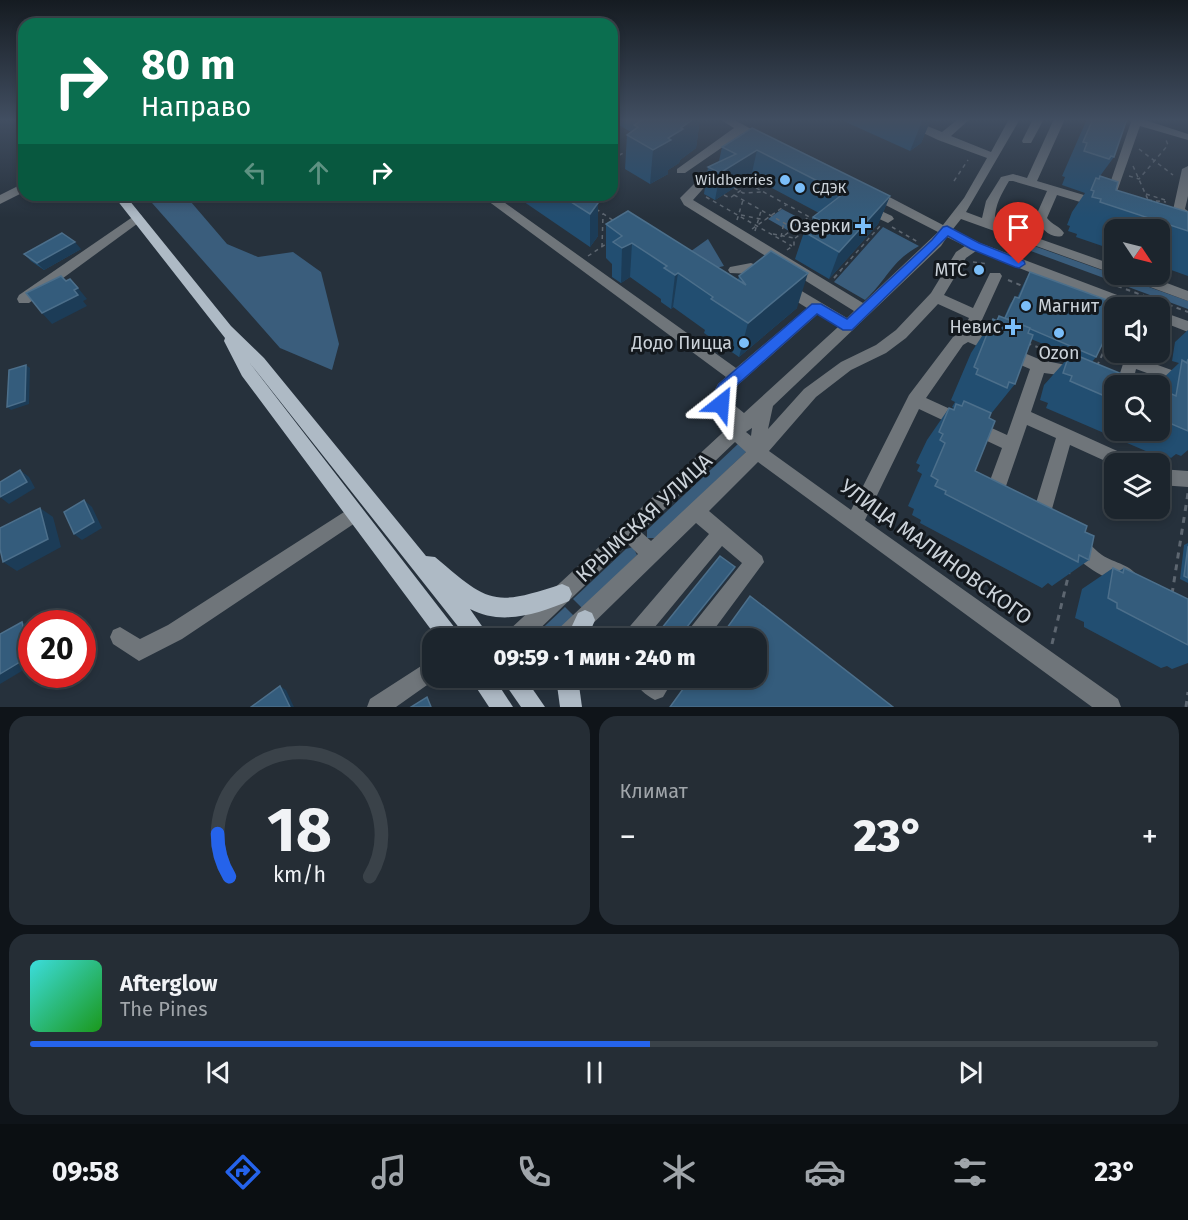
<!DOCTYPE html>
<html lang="ru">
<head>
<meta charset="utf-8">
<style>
  body { margin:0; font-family:"Fira Sans",sans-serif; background:#252d35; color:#f1f3f6; height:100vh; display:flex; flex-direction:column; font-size:22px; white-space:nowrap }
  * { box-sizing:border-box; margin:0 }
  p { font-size:20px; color:#a0a5aa }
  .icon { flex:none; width:33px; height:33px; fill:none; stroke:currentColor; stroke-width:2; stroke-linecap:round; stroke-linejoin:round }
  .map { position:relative; height:707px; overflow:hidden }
  .sheet { display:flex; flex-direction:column; gap:9px; padding:9px; background:#0f1419; flex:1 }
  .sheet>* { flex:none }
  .banner { position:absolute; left:18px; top:18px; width:600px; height:183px; border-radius:18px; box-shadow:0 3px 9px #0003,0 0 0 2px #3a4249; background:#0b6e4f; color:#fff; overflow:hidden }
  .needle { width:39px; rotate:125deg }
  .tools { position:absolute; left:1104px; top:219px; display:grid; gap:12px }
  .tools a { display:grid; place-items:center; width:66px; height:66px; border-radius:12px; background:#1c252d; box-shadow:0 3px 9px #0003,0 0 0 2px #3a4249; font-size:30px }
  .speed { position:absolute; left:18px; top:610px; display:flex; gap:12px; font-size:30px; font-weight:700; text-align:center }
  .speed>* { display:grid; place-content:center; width:78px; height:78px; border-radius:50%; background:#1c252d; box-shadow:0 3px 9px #0003,0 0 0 2px #3a4249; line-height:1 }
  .speed .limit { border:9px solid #d22; background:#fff; color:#111 }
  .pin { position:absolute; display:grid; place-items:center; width:51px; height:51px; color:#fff; margin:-62px -26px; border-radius:50% 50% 50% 0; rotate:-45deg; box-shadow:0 0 6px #0007 }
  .pin .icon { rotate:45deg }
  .me { position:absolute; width:66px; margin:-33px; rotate:28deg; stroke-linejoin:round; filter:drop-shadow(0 0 4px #0008) }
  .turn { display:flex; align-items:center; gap:21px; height:126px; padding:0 24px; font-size:27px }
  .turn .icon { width:78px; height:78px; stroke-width:2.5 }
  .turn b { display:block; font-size:42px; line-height:51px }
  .lanes { display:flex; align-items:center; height:57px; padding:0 24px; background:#0003; justify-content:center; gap:30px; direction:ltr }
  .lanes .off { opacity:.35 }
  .big { font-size:45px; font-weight:800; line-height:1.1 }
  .sheet .widget { flex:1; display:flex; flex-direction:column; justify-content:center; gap:9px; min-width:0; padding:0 21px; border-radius:18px; background:#252d35 }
  .sheet .dial { align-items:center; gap:0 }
  .dial svg { height:156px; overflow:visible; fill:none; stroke:#3a4249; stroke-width:7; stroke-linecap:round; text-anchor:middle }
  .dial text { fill:#f1f3f6; stroke:none }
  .song { display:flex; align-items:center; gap:18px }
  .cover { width:72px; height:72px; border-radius:9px; background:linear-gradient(135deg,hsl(180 70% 55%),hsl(120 70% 35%)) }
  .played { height:6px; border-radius:3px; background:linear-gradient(90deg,#2563eb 55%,#3a4249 55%) }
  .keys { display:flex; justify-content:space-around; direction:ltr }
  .heat { display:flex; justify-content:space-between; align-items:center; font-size:33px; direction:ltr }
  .sheet .tiles { flex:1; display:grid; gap:9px; grid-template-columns:1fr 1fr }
  .widget:last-child { grid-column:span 2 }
  .trip { position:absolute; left:422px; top:628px; width:345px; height:60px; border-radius:18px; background:#1c252d; box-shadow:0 3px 9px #0003,0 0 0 2px #3a4249; font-weight:800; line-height:60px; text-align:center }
  .dock { display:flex; height:96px; justify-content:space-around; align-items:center; background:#0b0f12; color:#a0a5aa }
  .dock .icon { width:42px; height:42px }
  .dock .on { color:#2563eb }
  .dock b { font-size:27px; color:#f1f3f6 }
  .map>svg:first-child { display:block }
</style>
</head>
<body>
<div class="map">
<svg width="1188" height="707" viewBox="0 0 1188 707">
  <rect width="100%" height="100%" fill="#26313c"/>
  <g fill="#3a5d7c">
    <path d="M145,195h40l42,49 31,13 35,-5 28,20 18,72 -7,26 -52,-22z"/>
    <path d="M782,209l21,11 -14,11 -21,-12z"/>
    <path d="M883,227l36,19c-29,16 -31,33 -54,54l-31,-18z"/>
    <path d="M1012,238l176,63v8l-179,-66z"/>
    <path d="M708,239l16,27 -25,6 -19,-13z"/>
    <path d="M739,443l8,7 -1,2 -90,86h-9v-8z"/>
    <path d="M633,547l4,8 -54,54 -10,-10 53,-50z"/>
    <path d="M565,607l10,10 -23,22h-21z"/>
  </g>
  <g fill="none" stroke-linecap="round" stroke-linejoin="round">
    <g stroke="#5d6670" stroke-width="1.5" stroke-dasharray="4 4" stroke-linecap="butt">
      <path d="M1139,149l34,26"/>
      <path d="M612,159l15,-8"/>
      <path d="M1133,166l16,36"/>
      <path d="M1129,176l10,3 29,-34 -2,-5"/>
      <path d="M954,181l14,-21"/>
      <path d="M749,184l64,35"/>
      <path d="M734,188l9,5 20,-1"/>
      <path d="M1146,194l19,6"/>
      <path d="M724,195l6,3 24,-17"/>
      <path d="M734,195l68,38"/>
      <path d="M706,197l86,49"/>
      <path d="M1148,200l18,2"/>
      <path d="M596,209l18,12"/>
      <path d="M1003,213l12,10"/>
      <path d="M741,215l24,5"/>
      <path d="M737,220l6,-20"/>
      <path d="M892,227l26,15"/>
      <path d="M752,229l34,-24"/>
      <path d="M755,231l6,-20"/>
      <path d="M773,234l21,4"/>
      <path d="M785,235l24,-18"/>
      <path d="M781,237l3,-15"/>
      <path d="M602,247l1,-33"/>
      <path d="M787,250l7,-5v-6l17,-13"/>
      <path d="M588,256l18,-12"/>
      <path d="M973,262l15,2"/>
      <path d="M840,271l40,-45"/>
    </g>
    <g stroke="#5d6670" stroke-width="2" stroke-dasharray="4.5 4.5" stroke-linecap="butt">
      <path d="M834,278l7,-8"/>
      <path d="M1008,280l17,7"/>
      <path d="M1109,283l79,29"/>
      <path d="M1027,343l28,11"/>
      <path d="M1097,366l17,-37"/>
    </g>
    <g stroke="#5d6670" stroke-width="3" stroke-dasharray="6 6" stroke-linecap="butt">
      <path d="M1172,594l16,-101"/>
      <path d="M1052,644l17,-71"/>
      <path d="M1186,707l2,-15"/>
    </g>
    <g fill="#6f757a" fill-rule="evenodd">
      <path d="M719,119h14l36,20 -5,3 -21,-9 -58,40h-8v-4l57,-41z"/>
      <path d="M894,119h16l32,13 16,-13h12l-19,17 40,16 18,-33h11l-54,93 16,6 4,-17 15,-24 12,-3 14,4 27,-59h11l-28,62 67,20 28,-82h10l46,15v6l-48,-14 -27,77h-8l-1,4 -4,1 -43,-13 -10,23c5,7 13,8 17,15l-2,3c-12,3 -21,-8 -27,-18l12,-27 -34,-10h-4c-8,14 -15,25 -14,42l119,42v9l-153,-55 -8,10 27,14 161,61 2,4h-23l-144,-57 -10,7 -22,37 29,13 17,-35h10l2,3 -26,57 65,27 25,5 50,20 8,-24 9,-5 55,20v12l-52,-19 -4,17h-18v11l-55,-22 -15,-2 -13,39 104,47 2,5h-23v1l-44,-20 -20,71 -3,6 -6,2 -6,-2 -3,-6 24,-78 -29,-13 -21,61 10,13 -3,6 -6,2 -14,-9 -5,-12 14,-38 -83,-39 -54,111 253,179 3,8h-29l-334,-245 -49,49 53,45 2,6 -57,77h-23l3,-7 55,-69 -20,-17 -77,93h-23l3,-7 84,-98 -13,-11 -119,116h-25l3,-7 83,-78 -10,-10 -99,95h-25l3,-7 226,-209 -18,-14 -4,-12 7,-13 8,-7 -246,-182h14l242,173 71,-60 -54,-34 -23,-1 -2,-3 2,-3 21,-4 12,5 84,50 7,-7 -170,-106 -4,-7 17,-17 -4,-5 6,-3 11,8 -17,19 170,103 75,-71 -70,-36v-6h8l67,35 21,-27 23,-40 -49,-18zM947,237l18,9 -9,6 -25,41 -35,37 -20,15 -35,17 -37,27 -36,40 5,-23 168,-160zM938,304l31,14 -7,14 -9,5 -44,58 -58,115 -82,-59 47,-54 35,-27 35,-17 20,-15zM818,314l20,13 -94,86 -16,-13 2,-8zM968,342l62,27 -23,66 -81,-37 37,-53zM752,428l-1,8 -5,-4zM735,442l11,10 -95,89 -10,-9z"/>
      <path d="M1033,119h11l-13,24h-8l-1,-2z"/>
      <path d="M1188,166v30l-3,13 3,2v10l-15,-11 9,-41z"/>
      <path d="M24,183v9l-24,12v-9z"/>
      <path d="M864,203l28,13 2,3 -6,4 -28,-13 -2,-3z"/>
      <path d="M137,214l4,1 2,3 -2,3 -112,82h-10l-2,-4 2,-4z"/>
      <path d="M1122,274h21l45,17v10l-65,-24z"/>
      <path d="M1160,311l28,10v11l-28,-11z"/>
      <path d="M1160,469l28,2v16l-28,-2z"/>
      <path d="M355,505l6,2 3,6 -3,6 -179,120 -43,22 -26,-17 -3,-7 3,-7 7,-3 20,12 28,-14z"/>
      <path d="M1075,533c11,5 17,15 27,22 12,8 31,10 37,24l-3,7 -7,2c-22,-9 -53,-23 -63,-46l2,-6z"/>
      <path d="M432,659v19h5l-41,29h-29l3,-8z"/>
      <path d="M633,678h41l-11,19 -8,3c-10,-5 -17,-12 -22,-22z"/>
    </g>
    <g fill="#aebac5" fill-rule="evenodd">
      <path d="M113,195h12l106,131 33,32 162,198 9,1c54,46 58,50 127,27l7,3 3,7 -3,7c-32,13 -67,25 -99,8l21,30h-23l-219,-277 209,270 3,7h-23l-196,-263 -18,-35 1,-3z"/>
      <path d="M585,610l7,3 3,7 -8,19h-21l12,-26z"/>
      <path d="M470,678h24l19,29h-24z"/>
      <path d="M501,678h24l20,29h-24z"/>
      <path d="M556,678h22l4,29h-22z"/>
    </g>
  </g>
  <g fill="#224e71">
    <path d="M612,119h88l-4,29 -16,12 -1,3 -11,7v4l-18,10 -25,-15 2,-34 4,-3 -19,-11z"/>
    <path d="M839,119h92l-10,24 -11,8z"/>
    <path d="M931,119h12l-2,2h-6z"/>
    <path d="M1087,119h40l-13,38 -14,19 16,14 72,22v64l-28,-10v-36h-46v20l-38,-13 1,-3 -9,-3 2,-5 -3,-1 5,-13 13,-19 -23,-8 3,-8 -3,-1z"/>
    <path d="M752,128l138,68 -12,28 -49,55 -34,-20 9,-27 6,-5 3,-10 6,-4 -68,-36 -36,23 -11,-6 4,-27 11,-6 3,-14z"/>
    <path d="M514,195h77l7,8v33l-8,11z"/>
    <path d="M606,224l132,56 1,-4 58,32 -58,49 -35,-24 1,-3 -32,-23 -2,2 -10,-7v-3l-31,-22 -9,6 -9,-6v-13l-6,-6z"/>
    <path d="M81,249l-37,21 -13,-9 -7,-7z"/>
    <path d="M1030,272l66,85 -4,5 22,24v44h46v-44h-5l24,-23 -7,-2 3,-19 13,-12v120l-7,6 -5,-2 -5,4 -5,-3 -4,3 -116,-50 2,-5 -8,-3 4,-15 24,-27 6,3 3,-3 -46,-19 -16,45 -25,31 -15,56 110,61 4,28 -37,26 -4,-3 -6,5 -122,-65 1,-3 -9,-5 2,-6 -6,-3 14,-32 -5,-3 3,-6 -4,-2 11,-23 22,-32 3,1 2,-1 -2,-1 3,-5 -4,-2 20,-47 22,-34 3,1 3,-4 5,2 6,-14 5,-7 2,1 9,-19z"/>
    <path d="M1188,543v40l-8,-4 4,-34z"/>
    <path d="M1113,568l6,3 5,-3 64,31v64l-16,6 -5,-3 -6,2 -77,-41v-5l-9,-4 7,-29z"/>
  </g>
  <g fill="#1c3c57">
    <path d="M693,119h7l-4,29 -16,12 -1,3 -11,7v4l-18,10 3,-34z"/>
    <path d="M923,119h8l-10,24 -11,8z"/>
    <path d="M757,150l-6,27 -36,23 5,-27z"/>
    <path d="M890,196l-12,28 -49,55 10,-27z"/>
    <path d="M598,203v33l-8,11v-33z"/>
    <path d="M75,242l6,7 -37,21 -7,-7z"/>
    <path d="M632,243l-2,34 -9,6 1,-35z"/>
    <path d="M678,273l-5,34 -2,2 4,-34z"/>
    <path d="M808,273l-11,35 -58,49 9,-34z"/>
    <path d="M78,288l9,11 -4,2 4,5 -35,18 -10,-11z"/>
    <path d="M26,365l4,3 -1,36 -18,6 -4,-3z"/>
    <path d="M20,470l9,7 6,11 -26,16 -9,-7z"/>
    <path d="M84,500l8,7 10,21 -20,12 -8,-6z"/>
    <path d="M40,508l13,9 8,30 -44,24 -14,-9z"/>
    <path d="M735,567l-1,3 -49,61 1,-3z"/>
    <path d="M22,622l10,5v38l-32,19v-10z"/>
    <path d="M280,686l6,4 8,17h-4z"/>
  </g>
  <g fill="#345c7c" stroke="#4c6f8b" stroke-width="1.5">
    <path d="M644,119h49l-12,9 2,1 -15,9 3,2 -18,10 -26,-15 11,-8 -4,-2z"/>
    <path d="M1093,119h34l-13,38 -3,-1 -2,3 -25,-8 3,-8 -4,-1z"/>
    <path d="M752,128l138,68 -51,56 -35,-20 15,-12 -6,-3 30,-23 -86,-44 -37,23 -12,-6 28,-13 -14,-7z"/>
    <path d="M1100,176l18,6 -2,8 72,22v19l-88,-29 1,-3 -9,-2 2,-6 -3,-1 5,-12 3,1z"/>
    <path d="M560,195h31l7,8 -8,11z"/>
    <path d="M628,211l118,74 -7,-9 32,-25 37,22 -60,50 -37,-24 2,-2 -35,-24 -3,2 -11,-7 3,-2 -35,-23 -10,5 -9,-6 9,-6 -16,-12z"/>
    <path d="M62,233l13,9 -38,21 -13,-9z"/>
    <path d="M1030,272l88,32 -1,4h-3v8l-3,10 -15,31 -91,-39 10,-21 4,1z"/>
    <path d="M61,276l5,5 4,-2 8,9 -4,2 4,5 -36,18 -16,-20z"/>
    <path d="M999,316l31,12 -2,5 5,2 -18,49 -6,-2 -2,6 -31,-14 2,-5 -4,-2 19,-48 4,2z"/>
    <path d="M1078,356l73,30h-37v14l-44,-19 2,-5 -9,-3 5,-15 9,3z"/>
    <path d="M1188,359v72l-28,-12v-30l16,7 6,-36 5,3z"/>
    <path d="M26,365l-1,36 -18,6 2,-37z"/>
    <path d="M964,401l27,12 -2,5 6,3 -20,50 112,55 -2,6 9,4 -5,24 -10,-5 -1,7 -133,-68 1,-3 -11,-5 3,-6 -7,-4 14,-33 -5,-3 3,-6 -4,-2 10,-24 5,2 2,-6 6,2z"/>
    <path d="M20,470l7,12 -27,15v-15z"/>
    <path d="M84,500l10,22 -20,12 -10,-22z"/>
    <path d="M40,508l8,31 -45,23 -3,-13v-21z"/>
    <path d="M1188,546v32l-4,-2z"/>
    <path d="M720,556l15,11 -49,61 -3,9 4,2h-34z"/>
    <path d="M1113,568l10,5 1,-5 64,31v46l-71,-37v-5l-9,-5z"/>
    <path d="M750,596l143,111h-223l21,-29h65v-39h-37z"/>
    <path d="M22,622l8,34 -30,18v-40z"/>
    <path d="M280,686l10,21h-39z"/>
    <path d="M427,697l4,10h-20z"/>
  </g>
  <linearGradient id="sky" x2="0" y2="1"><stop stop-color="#151b21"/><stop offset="0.55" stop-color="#414e61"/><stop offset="1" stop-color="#414e61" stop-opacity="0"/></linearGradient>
  <rect width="1188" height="218" fill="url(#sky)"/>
  <path fill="#2563eb" stroke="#184099" stroke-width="1.5" d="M947,226l32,17 45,18 1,3 -6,4 -4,-1 -44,-18 -23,-13 -96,94h-9l-26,-16 -88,78 -3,16h-10l-4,-11 7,-13 93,-80h9l26,15 85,-79 11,-13z"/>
  <g fill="#7bbef9" stroke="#13181d" stroke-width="2">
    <circle cx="785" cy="180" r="6"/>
    <circle cx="800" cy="188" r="6"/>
    <path d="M860 217h6v6h6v6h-6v6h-6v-6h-6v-6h6z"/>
    <circle cx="979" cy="270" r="6"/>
    <circle cx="1026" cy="306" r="6"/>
    <path d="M1010 318h6v6h6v6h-6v6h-6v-6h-6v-6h6z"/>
    <circle cx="1059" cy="333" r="6"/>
    <circle cx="744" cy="343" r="6"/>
  </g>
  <g text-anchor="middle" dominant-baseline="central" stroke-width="6" stroke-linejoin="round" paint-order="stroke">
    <g font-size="15" fill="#cbd2d9" stroke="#13181d" text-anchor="end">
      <text x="773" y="180">Wildberries</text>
      <text x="812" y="188" text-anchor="start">СДЭК</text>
    </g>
    <g font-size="18" fill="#cbd2d9" stroke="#13181d" text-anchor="end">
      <text x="851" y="226">Озерки</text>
      <text x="967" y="270">МТС</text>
      <text x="1038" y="306" text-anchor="start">Магнит</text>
      <text x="1001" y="327">Невис</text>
      <text x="732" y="343">Додо Пицца</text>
      <text x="1059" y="353" text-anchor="middle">Ozon</text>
    </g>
    <g font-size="21" fill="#cbd2d9" stroke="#13181d">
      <text transform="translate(644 518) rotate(-43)">КРЫМСКАЯ УЛИЦА</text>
      <text transform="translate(936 552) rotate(36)">УЛИЦА МАЛИНОВСКОГО</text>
    </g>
  </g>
</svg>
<div class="tools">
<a><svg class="needle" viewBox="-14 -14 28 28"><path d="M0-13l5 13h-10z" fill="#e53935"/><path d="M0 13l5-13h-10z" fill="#a0a5aa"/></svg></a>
<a><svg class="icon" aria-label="sound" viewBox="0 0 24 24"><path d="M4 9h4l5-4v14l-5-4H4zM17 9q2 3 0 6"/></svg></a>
<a><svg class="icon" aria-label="search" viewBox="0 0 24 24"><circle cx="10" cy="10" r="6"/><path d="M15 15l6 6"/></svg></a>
<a><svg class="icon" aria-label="layers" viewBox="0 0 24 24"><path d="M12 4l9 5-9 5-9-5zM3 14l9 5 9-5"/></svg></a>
</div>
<div class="speed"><div class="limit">20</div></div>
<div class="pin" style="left:1019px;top:264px;background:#d93025"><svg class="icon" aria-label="arrive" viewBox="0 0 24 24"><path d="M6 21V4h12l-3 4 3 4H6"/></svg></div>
<svg class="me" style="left:721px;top:404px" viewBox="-20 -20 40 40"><path d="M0-17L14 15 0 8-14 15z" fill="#2563eb" stroke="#fff" stroke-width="4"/></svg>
<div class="trip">09:59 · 1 мин · 240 m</div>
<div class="banner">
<div class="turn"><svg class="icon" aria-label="right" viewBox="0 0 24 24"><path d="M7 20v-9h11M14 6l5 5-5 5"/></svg><div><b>80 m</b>Направо</div></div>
<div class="lanes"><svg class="icon off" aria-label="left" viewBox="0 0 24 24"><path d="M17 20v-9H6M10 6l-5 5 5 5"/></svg><svg class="icon off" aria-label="ahead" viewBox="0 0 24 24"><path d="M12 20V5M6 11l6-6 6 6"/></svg><svg class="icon" aria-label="right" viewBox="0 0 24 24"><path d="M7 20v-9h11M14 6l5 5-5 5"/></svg></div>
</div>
</div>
<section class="sheet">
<div class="tiles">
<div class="widget dial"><svg viewBox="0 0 100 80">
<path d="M14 69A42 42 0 1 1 86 69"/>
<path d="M14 69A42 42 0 0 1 8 47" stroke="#2563eb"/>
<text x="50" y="56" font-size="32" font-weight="700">18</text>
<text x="50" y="72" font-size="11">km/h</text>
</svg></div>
<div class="widget"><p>Климат</p>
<div class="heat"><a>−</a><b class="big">23°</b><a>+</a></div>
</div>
<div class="widget">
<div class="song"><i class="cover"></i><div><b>Afterglow</b><p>The Pines</p></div></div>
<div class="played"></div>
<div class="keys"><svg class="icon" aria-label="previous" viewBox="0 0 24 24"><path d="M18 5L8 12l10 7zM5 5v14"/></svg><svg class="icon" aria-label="pause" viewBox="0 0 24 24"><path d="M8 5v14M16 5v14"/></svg><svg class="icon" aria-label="next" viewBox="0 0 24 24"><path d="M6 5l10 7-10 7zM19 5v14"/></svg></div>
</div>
</div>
</section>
<nav class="dock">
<b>09:58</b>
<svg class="icon on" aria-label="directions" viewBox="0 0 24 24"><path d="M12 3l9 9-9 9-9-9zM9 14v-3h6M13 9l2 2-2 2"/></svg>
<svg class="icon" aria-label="music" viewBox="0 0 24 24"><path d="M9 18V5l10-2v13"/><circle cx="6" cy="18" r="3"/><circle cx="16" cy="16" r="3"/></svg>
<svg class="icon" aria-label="phone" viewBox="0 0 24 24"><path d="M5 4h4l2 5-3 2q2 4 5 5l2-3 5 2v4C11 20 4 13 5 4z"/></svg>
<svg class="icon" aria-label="climate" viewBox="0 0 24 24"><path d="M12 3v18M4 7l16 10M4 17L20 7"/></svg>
<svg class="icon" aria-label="car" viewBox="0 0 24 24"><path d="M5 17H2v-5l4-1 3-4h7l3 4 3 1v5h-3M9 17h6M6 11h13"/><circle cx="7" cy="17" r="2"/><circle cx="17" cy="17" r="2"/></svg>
<svg class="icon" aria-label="filters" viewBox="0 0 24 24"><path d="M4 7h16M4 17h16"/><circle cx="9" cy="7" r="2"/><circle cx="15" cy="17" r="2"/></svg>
<b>23°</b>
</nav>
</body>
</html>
